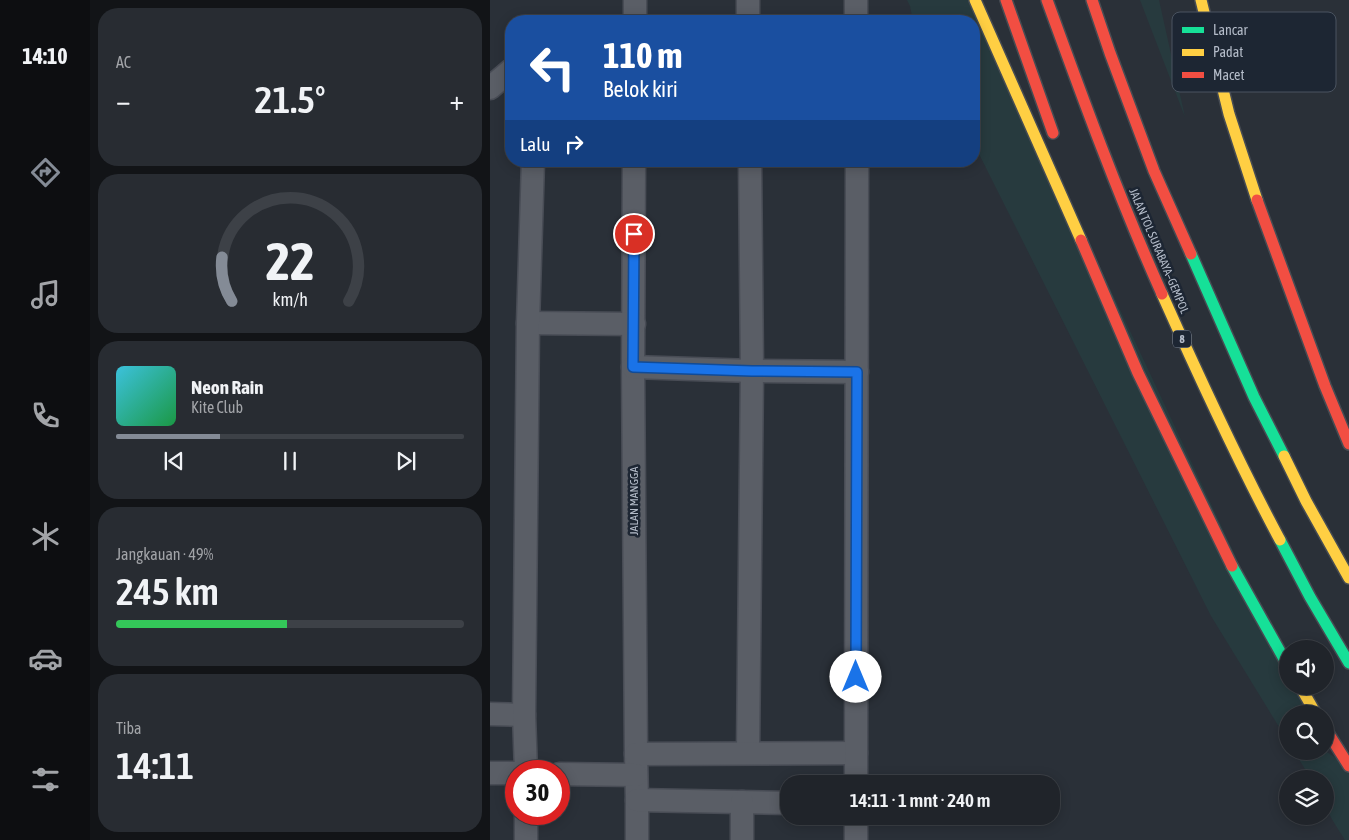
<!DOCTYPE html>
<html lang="id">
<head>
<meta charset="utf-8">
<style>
  body { margin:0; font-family:"Asap Condensed",sans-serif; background:#282c32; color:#f1f3f6; height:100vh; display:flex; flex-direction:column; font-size:19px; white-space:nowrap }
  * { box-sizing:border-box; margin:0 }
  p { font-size:16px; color:#a2a4a8 }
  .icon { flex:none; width:28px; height:28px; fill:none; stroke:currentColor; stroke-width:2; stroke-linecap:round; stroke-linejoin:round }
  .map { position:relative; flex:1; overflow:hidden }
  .details { display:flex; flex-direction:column; gap:8px; padding:8px; background:#121417; width:400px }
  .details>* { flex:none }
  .banner { position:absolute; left:15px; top:15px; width:475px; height:152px; border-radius:20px; box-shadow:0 2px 12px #0003,0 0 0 1px #3d4147; background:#1a4fa0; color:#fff; overflow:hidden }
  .fabs { position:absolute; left:789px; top:640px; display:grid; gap:10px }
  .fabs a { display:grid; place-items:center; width:55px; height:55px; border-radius:50%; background:#20242a; box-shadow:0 2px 12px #0003,0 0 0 1px #3d4147; font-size:25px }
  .speed { position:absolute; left:15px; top:760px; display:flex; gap:10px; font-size:25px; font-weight:700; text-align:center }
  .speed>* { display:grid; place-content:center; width:65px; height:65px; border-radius:50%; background:#20242a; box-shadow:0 2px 12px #0003,0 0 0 1px #3d4147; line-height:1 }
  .speed .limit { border:8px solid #d22; background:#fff; color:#111 }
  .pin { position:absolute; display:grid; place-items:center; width:42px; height:42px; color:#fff; margin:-21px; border:2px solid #fff; border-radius:50%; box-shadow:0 1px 5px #0007 }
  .me { position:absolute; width:55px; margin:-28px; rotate:0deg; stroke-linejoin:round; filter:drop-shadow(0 0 4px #0008) }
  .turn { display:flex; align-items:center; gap:18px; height:105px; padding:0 15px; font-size:22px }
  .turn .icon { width:65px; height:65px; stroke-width:2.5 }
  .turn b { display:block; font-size:35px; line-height:42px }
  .then { display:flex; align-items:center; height:48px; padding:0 15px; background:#0003; gap:10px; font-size:19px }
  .big { font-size:38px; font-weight:600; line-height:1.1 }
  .details .widget { flex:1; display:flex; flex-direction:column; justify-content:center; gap:8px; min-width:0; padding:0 18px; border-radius:20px; background:#282c32 }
  .details .dial { align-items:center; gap:0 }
  .dial svg { height:130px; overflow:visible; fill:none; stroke:#3d4147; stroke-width:7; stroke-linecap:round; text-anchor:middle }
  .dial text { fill:#f1f3f6; stroke:none }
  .song { display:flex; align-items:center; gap:15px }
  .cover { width:60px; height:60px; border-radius:8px; background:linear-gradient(135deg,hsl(190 70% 55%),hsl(140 70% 35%)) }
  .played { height:5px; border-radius:2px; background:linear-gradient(90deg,#848b96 30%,#3d4147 30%) }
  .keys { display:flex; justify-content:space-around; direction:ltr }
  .heat { display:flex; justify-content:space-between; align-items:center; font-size:28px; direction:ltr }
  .charge { height:8px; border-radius:4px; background:linear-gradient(90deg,#34c759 49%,#3d4147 0) }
  .trip { position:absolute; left:290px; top:775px; width:280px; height:50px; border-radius:20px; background:#20242a; box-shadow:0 2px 12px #0003,0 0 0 1px #3d4147; font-weight:600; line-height:50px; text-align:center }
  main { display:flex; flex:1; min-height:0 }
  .tab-bar { display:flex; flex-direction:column; width:90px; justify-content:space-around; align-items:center; background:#0d0e11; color:#a2a4a8 }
  .tab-bar .icon { width:35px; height:35px }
  .tab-bar .on { color:#848b96 }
  .tab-bar b { font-size:22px; color:#f1f3f6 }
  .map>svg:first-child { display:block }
</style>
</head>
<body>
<main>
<nav class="tab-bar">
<b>14:10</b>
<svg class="icon on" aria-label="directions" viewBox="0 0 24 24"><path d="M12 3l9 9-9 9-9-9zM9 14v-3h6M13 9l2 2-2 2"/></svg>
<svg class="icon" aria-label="music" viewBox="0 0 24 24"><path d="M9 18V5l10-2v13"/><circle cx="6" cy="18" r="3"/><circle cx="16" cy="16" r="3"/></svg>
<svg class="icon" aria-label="phone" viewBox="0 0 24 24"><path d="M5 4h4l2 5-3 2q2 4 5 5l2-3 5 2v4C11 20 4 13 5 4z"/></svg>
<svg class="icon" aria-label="climate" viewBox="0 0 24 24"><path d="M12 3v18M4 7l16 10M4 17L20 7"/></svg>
<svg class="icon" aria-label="car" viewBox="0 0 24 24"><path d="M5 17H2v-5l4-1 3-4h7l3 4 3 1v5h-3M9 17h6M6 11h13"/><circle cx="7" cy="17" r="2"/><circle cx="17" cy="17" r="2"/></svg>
<svg class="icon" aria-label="filters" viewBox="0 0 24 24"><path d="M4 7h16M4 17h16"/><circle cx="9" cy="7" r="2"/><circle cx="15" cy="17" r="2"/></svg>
</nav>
<section class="details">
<div class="widget"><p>AC</p>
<div class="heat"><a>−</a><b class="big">21.5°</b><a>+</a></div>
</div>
<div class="widget dial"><svg viewBox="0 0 100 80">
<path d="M14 69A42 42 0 1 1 86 69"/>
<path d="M14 69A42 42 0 0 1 8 42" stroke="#848b96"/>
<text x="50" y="56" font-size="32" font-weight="700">22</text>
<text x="50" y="72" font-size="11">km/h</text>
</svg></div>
<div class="widget">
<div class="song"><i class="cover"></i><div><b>Neon Rain</b><p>Kite Club</p></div></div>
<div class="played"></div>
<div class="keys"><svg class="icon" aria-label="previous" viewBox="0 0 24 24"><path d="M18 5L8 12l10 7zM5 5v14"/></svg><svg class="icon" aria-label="pause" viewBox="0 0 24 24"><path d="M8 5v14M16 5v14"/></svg><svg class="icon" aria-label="next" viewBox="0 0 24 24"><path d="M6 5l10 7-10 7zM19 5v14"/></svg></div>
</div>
<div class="widget"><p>Jangkauan · 49%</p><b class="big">245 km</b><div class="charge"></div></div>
<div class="widget"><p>Tiba</p><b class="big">14:11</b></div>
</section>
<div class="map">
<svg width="859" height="840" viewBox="0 0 859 840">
  <rect width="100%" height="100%" fill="#2a3038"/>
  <g fill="#273a3e">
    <path d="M417,0h68l312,666 1,20 28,28h-28l-1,26 -76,-124 -237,-472v-123h-61l-3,-15z"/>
    <path d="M650,0h19l26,117z"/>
    <path d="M804,751h31l24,15v74h-4c-8,-13 -18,-26 -20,-40 -1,-7 0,-15 0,-21h-14z"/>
  </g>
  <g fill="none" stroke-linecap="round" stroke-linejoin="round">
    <g stroke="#484c55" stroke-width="25">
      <g id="street">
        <path d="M258,0v21"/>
        <path d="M366,0v21"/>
        <path d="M145,21v-21"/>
        <path d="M0,88l21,-18"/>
        <path d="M144,161l-1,206 3,387 1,46v40"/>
        <path d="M38,323l106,1"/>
        <path d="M143,367l119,4 105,1"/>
        <path d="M0,714l34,1"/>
        <path d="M258,752l4,-381 -2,-210"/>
        <path d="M146,754l220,-1"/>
        <path d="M36,771l-2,-56 4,-392 5,-162"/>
        <path d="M0,773h26"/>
        <path d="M69,774l77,1"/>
        <path d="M366,784l1,-623"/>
        <path d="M147,800l152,3"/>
        <path d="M252,802v38"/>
        <path d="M36,814v26"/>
        <path d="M366,840v-24"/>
      </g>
    </g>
    <g stroke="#474c53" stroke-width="14">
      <g id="fast">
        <path d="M701,254l63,143 30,59"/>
        <path d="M790,540l30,57 39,66"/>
        <path d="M742,566l56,100"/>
      </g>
    </g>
    <g stroke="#474c53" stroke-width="14">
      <g id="slow">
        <path d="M485,0l106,240"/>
        <path d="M711,0l28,114 28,86"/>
        <path d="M672,294c37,83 75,166 118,246"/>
        <path d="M794,456l22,45 43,77"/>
        <path d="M810,686l16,28"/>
      </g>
    </g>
    <g stroke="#474c53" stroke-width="14">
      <g id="jam">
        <path d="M516,0l47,133"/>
        <path d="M557,0c36,99 72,198 115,294"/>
        <path d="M602,0l18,53 44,118 37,83"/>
        <path d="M767,200l68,186 24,58"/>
        <path d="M591,240l57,133 94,193"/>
        <path d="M835,728l24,38"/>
      </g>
    </g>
    <use href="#street" stroke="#5a5e66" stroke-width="22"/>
    <use href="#fast" stroke="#16e098" stroke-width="11"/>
    <use href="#slow" stroke="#ffcf43" stroke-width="11"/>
    <use href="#jam" stroke="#f24e42" stroke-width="11"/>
  </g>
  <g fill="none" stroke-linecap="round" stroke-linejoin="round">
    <g stroke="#114b97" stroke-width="12">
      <path id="route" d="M144,234l-1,133 119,4 105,1 -1,305"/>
    </g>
    <use href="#route" stroke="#1a73e8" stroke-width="9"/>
  </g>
  <g text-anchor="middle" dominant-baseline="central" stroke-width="5" stroke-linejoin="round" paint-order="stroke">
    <rect fill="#1d2633" stroke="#878f9c" stroke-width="1" x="683" y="330.5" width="18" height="17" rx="4"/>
    <g font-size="11" font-weight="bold" fill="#b4bcc9">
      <text x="692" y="339">8</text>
    </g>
    <g font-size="12" fill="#b4bcc9" stroke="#1d2633">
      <text transform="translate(669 251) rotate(67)">JALAN TOL SURABAYA–GEMPOL</text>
      <text transform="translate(144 501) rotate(-90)">JALAN MANGGA</text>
    </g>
  </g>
  <rect x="682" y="12" width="164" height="80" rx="8" fill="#1d2633" stroke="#4a5360" stroke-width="1"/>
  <rect x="692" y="27" width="22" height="6" fill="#16e098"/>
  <rect x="692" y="49" width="22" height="7" fill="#ffcf43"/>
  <rect x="692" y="72" width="22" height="6" fill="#f24e42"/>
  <g font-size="14" fill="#b4bcc9">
    <text x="723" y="35">Lancar</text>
    <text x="723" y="57">Padat</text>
    <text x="723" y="80">Macet</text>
  </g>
</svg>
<div class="fabs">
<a><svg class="icon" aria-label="sound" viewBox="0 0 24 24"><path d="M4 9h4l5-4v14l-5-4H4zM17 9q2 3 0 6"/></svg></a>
<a><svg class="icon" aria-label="search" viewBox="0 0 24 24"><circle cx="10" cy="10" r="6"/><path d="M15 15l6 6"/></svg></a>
<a><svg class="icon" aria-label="layers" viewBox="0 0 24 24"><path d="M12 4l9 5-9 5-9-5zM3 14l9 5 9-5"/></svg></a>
</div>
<div class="speed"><div class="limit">30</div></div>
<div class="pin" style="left:144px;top:234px;background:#d93025"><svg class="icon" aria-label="arrive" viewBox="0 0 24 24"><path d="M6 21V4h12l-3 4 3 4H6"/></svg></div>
<svg class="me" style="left:366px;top:677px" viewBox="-20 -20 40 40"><circle r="19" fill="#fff"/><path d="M0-13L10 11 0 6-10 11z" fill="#1a73e8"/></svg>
<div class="trip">14:11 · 1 mnt · 240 m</div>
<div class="banner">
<div class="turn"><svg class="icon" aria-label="left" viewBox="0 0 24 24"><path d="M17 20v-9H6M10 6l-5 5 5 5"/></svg><div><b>110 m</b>Belok kiri</div></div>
<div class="then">Lalu<svg class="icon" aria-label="right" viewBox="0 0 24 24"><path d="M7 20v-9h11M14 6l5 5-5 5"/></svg></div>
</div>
</div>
</main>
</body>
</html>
